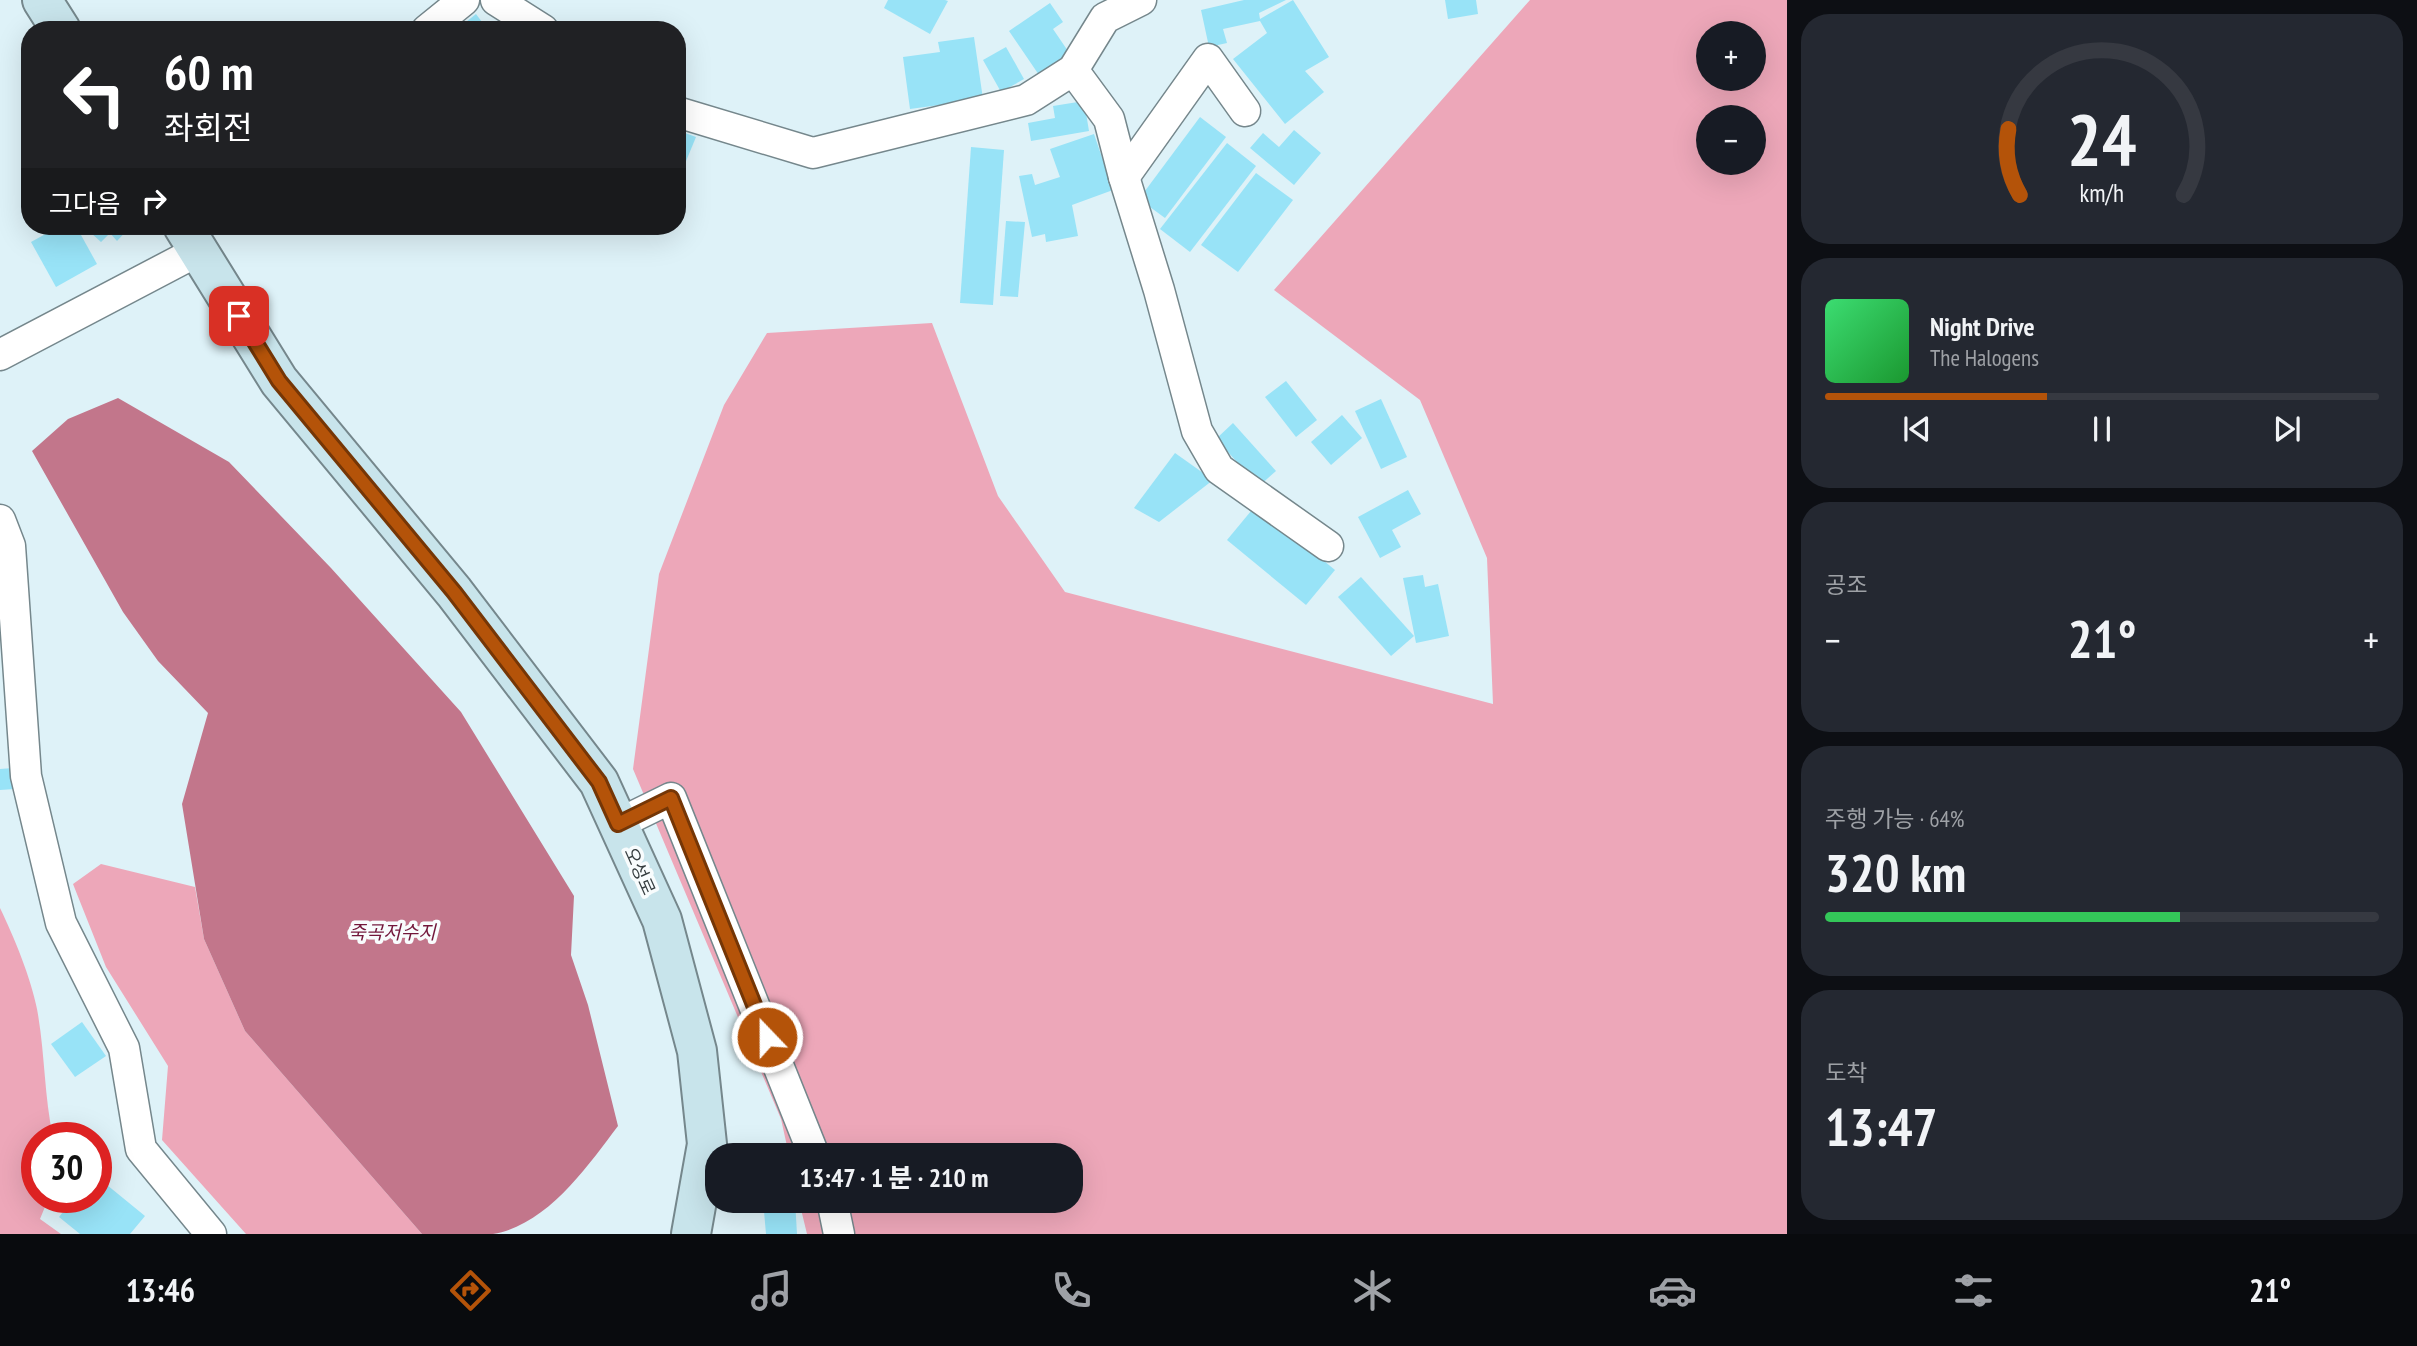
<!DOCTYPE html>
<html lang="ko">
<head>
<meta charset="utf-8">
<style>
  body { margin:0; font-family:"PT Sans Narrow","Noto Sans KR",sans-serif; background:#242831; color:#f1f3f6; height:100vh; display:flex; flex-direction:column; font-size:26px; white-space:nowrap }
  * { box-sizing:border-box; margin:0 }
  p { font-size:23px; color:#9ea1a6 }
  .icon { flex:none; width:38px; height:38px; fill:none; stroke:currentColor; stroke-width:2; stroke-linecap:round; stroke-linejoin:round }
  .map { position:relative; flex:1; overflow:hidden }
  .panel { display:flex; flex-direction:column; gap:14px; padding:14px; background:#0d0f14; width:630px }
  .panel>* { flex:none }
  .hud { position:absolute; left:21px; top:21px; width:665px; height:214px; border-radius:28px; box-shadow:0 7px 28px #0002; background:#202124; color:#fff; overflow:hidden }
  .fabs { position:absolute; left:1696px; top:21px; display:grid; gap:14px }
  .fabs a { display:grid; place-items:center; width:70px; height:70px; border-radius:50%; background:#171b24; box-shadow:0 7px 28px #0002; font-size:35px }
  .speed { position:absolute; left:21px; top:1122px; display:flex; gap:14px; font-size:35px; font-weight:700; text-align:center }
  .speed>* { display:grid; place-content:center; width:91px; height:91px; border-radius:50%; background:#171b24; box-shadow:0 7px 28px #0002; line-height:1 }
  .speed .limit { border:10px solid #d22; background:#fff; color:#111 }
  .pin { position:absolute; display:grid; place-items:center; width:60px; height:60px; color:#fff; margin:-30px; border-radius:14px; box-shadow:0 4px 10px #0006 }
  .me { position:absolute; width:77px; margin:-38px; rotate:338deg; stroke-linejoin:round; filter:drop-shadow(0 0 5px #0008) }
  .turn { display:flex; align-items:center; gap:24px; height:147px; padding:0 28px; font-size:32px }
  .turn .icon { width:91px; height:91px; stroke-width:2.5 }
  .turn b { display:block; font-size:49px; line-height:60px }
  .then { display:flex; align-items:center; height:66px; padding:0 28px; background:#0003; gap:14px; font-size:26px }
  .big { font-size:52px; font-weight:800; line-height:1.1 }
  .panel .card { flex:1; display:flex; flex-direction:column; justify-content:center; gap:10px; min-width:0; padding:0 24px; border-radius:28px; background:#242831 }
  .panel .dial { align-items:center; gap:0 }
  .dial svg { height:182px; overflow:visible; fill:none; stroke:#363941; stroke-width:7; stroke-linecap:round; text-anchor:middle }
  .dial text { fill:#f1f3f6; stroke:none }
  .song { display:flex; align-items:center; gap:21px }
  .cover { width:84px; height:84px; border-radius:10px; background:linear-gradient(135deg,hsl(140 70% 55%),hsl(130 70% 35%)) }
  .played { height:7px; border-radius:4px; background:linear-gradient(90deg,#b45309 40%,#363941 40%) }
  .keys { display:flex; justify-content:space-around; direction:ltr }
  .heat { display:flex; justify-content:space-between; align-items:center; font-size:38px; direction:ltr }
  .charge { height:10px; border-radius:5px; background:linear-gradient(90deg,#34c759 64%,#363941 0) }
  .trip { position:absolute; left:705px; top:1143px; width:378px; height:70px; border-radius:28px; background:#171b24; box-shadow:0 7px 28px #0002; font-weight:800; line-height:70px; text-align:center }
  .tab-bar { display:flex; height:112px; justify-content:space-around; align-items:center; background:#090b0e; color:#9ea1a6 }
  .tab-bar .icon { width:49px; height:49px }
  .tab-bar .on { color:#b45309 }
  .tab-bar b { font-size:32px; color:#f1f3f6 }
  main { display:flex; flex:1; min-height:0 }
  .map>svg:first-child { display:block }
</style>
</head>
<body>
<main>
<div class="map">
<svg width="1787" height="1234" viewBox="0 0 1787 1234">
  <rect width="100%" height="100%" fill="#def2f8"/>
  <g fill="#eda7b9" fill-rule="evenodd">
    <path d="M1530,0h257v1234h-980l-8,-33 272,-1v-45h-282l-8,-36 -148,-350 26,-195 65,-169 43,-72 165,-10 66,173 67,96 428,112 -6,-146 -67,-158 -146,-110zM1708,33h46v46h-46zM1708,117h46v46h-46z"/>
    <path d="M101,864l94,23 9,52 41,92 177,203h-176l-84,-94 6,-74 -62,-99 -33,-83z"/>
    <path d="M0,908c14,29 31,70 37,101 8,43 7,86 16,128l-16,1v59h12l-9,22 21,15h-61z"/>
  </g>
  <path fill="#c2768b" d="M118,398l111,64 102,106 130,144 113,184 -3,59 17,50 30,121c-31,41 -71,99 -125,108 -22,0 -48,0 -71,0l-177,-203 -41,-92 -22,-135 26,-91 -50,-52 -35,-49 -91,-161 36,-32z"/>
  <g fill="#98e3f7">
    <path d="M888,0h57l3,1 -18,33 -46,-26z"/>
    <path d="M1244,0h42l-27,13 1,6 33,-19 36,57 -24,14 19,21 -39,32 -52,-65 34,-26 -7,-12 -37,8 4,14 -18,4 -8,-37z"/>
    <path d="M1445,0h31l2,14 -30,5z"/>
    <path d="M1050,3l13,19 -10,7 17,25 -31,21 -30,-44z"/>
    <path d="M476,14l12,16h-32z"/>
    <path d="M974,37l9,62 -73,10 -7,-52 37,-5 -2,-10z"/>
    <path d="M1006,47l18,32 -23,13 -18,-32z"/>
    <path d="M1084,101l5,30 -58,10 -3,-18 27,-5 -2,-12z"/>
    <path d="M1200,117l26,20 -61,81 -26,-19z"/>
    <path d="M677,130l19,7 -19,46z"/>
    <path d="M1294,130l27,23 -27,32 -44,-37 13,-15 16,14z"/>
    <path d="M1094,134l19,56 -41,15 6,31 -32,6 -1,-8 -13,3 -13,-61 13,-2 3,11 25,-8 -10,-28z"/>
    <path d="M1227,143l29,23 -66,86 -30,-23z"/>
    <path d="M971,147l33,3 -11,155 -33,-2z"/>
    <path d="M1256,173l37,27 -55,72 -37,-27z"/>
    <path d="M1006,221l19,1 -7,75 -18,-1z"/>
    <path d="M60,226h16l21,38 -41,23 -25,-45z"/>
    <path d="M95,226h36l-14,15 -7,-8 -9,9 -11,-10z"/>
    <path d="M1286,381l31,39 -21,17 -31,-40z"/>
    <path d="M1381,399l26,58 -26,12 -26,-58z"/>
    <path d="M1342,415l20,23 -31,27 -20,-23z"/>
    <path d="M1233,423l43,48 -17,15 -43,-47z"/>
    <path d="M1175,453l38,27 -54,42 -25,-14z"/>
    <path d="M1408,490l13,24 -29,16 9,17 -21,11 -22,-41z"/>
    <path d="M1256,505l79,65 -29,35 -79,-65z"/>
    <path d="M1423,575l2,12 13,-3 11,52 -33,7 -13,-65z"/>
    <path d="M1361,577l53,59 -23,20 -53,-59z"/>
    <path d="M13,768l2,21 -15,1v-21z"/>
    <path d="M82,1022l24,34 -31,21 -24,-33z"/>
    <path d="M96,1176l49,40 -15,18h-50l-21,-17 16,-20h21z"/>
    <path d="M763,1200h32l2,34h-31z"/>
  </g>
  <g fill="none" stroke-linecap="round" stroke-linejoin="round">
    <g stroke="#75878c" stroke-width="33">
      <g id="street">
        <path d="M496,0l47,30"/>
        <path d="M427,30l37,-30"/>
        <path d="M1073,70l36,49 15,58 35,113 38,141 22,38 109,77"/>
        <path d="M677,112l136,41 213,-53 47,-30 32,-52 36,-18"/>
        <path d="M1124,177l84,-118 37,52"/>
        <path d="M0,355l198,-104"/>
        <path d="M0,520l10,26 16,230 35,147 63,125 17,101 70,85"/>
        <path d="M618,824l53,-26 143,357"/>
        <path d="M832,1200l7,34"/>
      </g>
    </g>
    <g stroke="#75878c" stroke-width="42">
      <g id="secondary">
        <path d="M42,0l19,30"/>
        <path d="M183,226l96,155 175,211 145,190 63,138 35,131 10,93 -16,90"/>
      </g>
    </g>
    <use href="#street" stroke="#fff" stroke-width="30"/>
    <use href="#secondary" stroke="#c8e4eb" stroke-width="38"/>
  </g>
  <g fill="none" stroke-linecap="round" stroke-linejoin="round">
    <g stroke="#753606" stroke-width="18">
      <path id="route" d="M239,316l40,65 175,211 145,190 19,42 53,-26 96,239"/>
    </g>
    <use href="#route" stroke="#b45309" stroke-width="12"/>
  </g>
  <g text-anchor="middle" dominant-baseline="central" stroke-width="7" stroke-linejoin="round" paint-order="stroke">
    <g font-size="18" fill="#363e40" stroke="#f8fcfd">
      <text transform="translate(640 871) rotate(66)">오성로</text>
    </g>
    <g font-size="19" font-style="italic" fill="#72163a" stroke="#f8fcfd">
      <text x="392" y="932">죽곡저수지</text>
    </g>
  </g>
</svg>
<div class="fabs">
<a>+</a>
<a>−</a>
</div>
<div class="speed"><div class="limit">30</div></div>
<div class="pin" style="left:239px;top:316px;background:#d93025"><svg class="icon" aria-label="arrive" viewBox="0 0 24 24"><path d="M6 21V4h12l-3 4 3 4H6"/></svg></div>
<svg class="me" style="left:767px;top:1037px" viewBox="-20 -20 40 40"><circle r="17" fill="#b45309" stroke="#fff" stroke-width="3"/><path d="M0-11L8 9 0 5-8 9z" fill="#fff"/></svg>
<div class="trip">13:47 · 1 분 · 210 m</div>
<div class="hud">
<div class="turn"><svg class="icon" aria-label="left" viewBox="0 0 24 24"><path d="M17 20v-9H6M10 6l-5 5 5 5"/></svg><div><b>60 m</b>좌회전</div></div>
<div class="then">그다음<svg class="icon" aria-label="right" viewBox="0 0 24 24"><path d="M7 20v-9h11M14 6l5 5-5 5"/></svg></div>
</div>
</div>
<section class="panel">
<div class="card dial"><svg viewBox="0 0 100 80">
<path d="M14 69A42 42 0 1 1 86 69"/>
<path d="M14 69A42 42 0 0 1 9 40" stroke="#b45309"/>
<text x="50" y="56" font-size="32" font-weight="700">24</text>
<text x="50" y="72" font-size="11">km/h</text>
</svg></div>
<div class="card">
<div class="song"><i class="cover"></i><div><b>Night Drive</b><p>The Halogens</p></div></div>
<div class="played"></div>
<div class="keys"><svg class="icon" aria-label="previous" viewBox="0 0 24 24"><path d="M18 5L8 12l10 7zM5 5v14"/></svg><svg class="icon" aria-label="pause" viewBox="0 0 24 24"><path d="M8 5v14M16 5v14"/></svg><svg class="icon" aria-label="next" viewBox="0 0 24 24"><path d="M6 5l10 7-10 7zM19 5v14"/></svg></div>
</div>
<div class="card"><p>공조</p>
<div class="heat"><a>−</a><b class="big">21°</b><a>+</a></div>
</div>
<div class="card"><p>주행 가능 · 64%</p><b class="big">320 km</b><div class="charge"></div></div>
<div class="card"><p>도착</p><b class="big">13:47</b></div>
</section>
</main>
<nav class="tab-bar">
<b>13:46</b>
<svg class="icon on" aria-label="directions" viewBox="0 0 24 24"><path d="M12 3l9 9-9 9-9-9zM9 14v-3h6M13 9l2 2-2 2"/></svg>
<svg class="icon" aria-label="music" viewBox="0 0 24 24"><path d="M9 18V5l10-2v13"/><circle cx="6" cy="18" r="3"/><circle cx="16" cy="16" r="3"/></svg>
<svg class="icon" aria-label="phone" viewBox="0 0 24 24"><path d="M5 4h4l2 5-3 2q2 4 5 5l2-3 5 2v4C11 20 4 13 5 4z"/></svg>
<svg class="icon" aria-label="climate" viewBox="0 0 24 24"><path d="M12 3v18M4 7l16 10M4 17L20 7"/></svg>
<svg class="icon" aria-label="car" viewBox="0 0 24 24"><path d="M5 17H2v-5l4-1 3-4h7l3 4 3 1v5h-3M9 17h6M6 11h13"/><circle cx="7" cy="17" r="2"/><circle cx="17" cy="17" r="2"/></svg>
<svg class="icon" aria-label="filters" viewBox="0 0 24 24"><path d="M4 7h16M4 17h16"/><circle cx="9" cy="7" r="2"/><circle cx="15" cy="17" r="2"/></svg>
<b>21°</b>
</nav>
</body>
</html>
